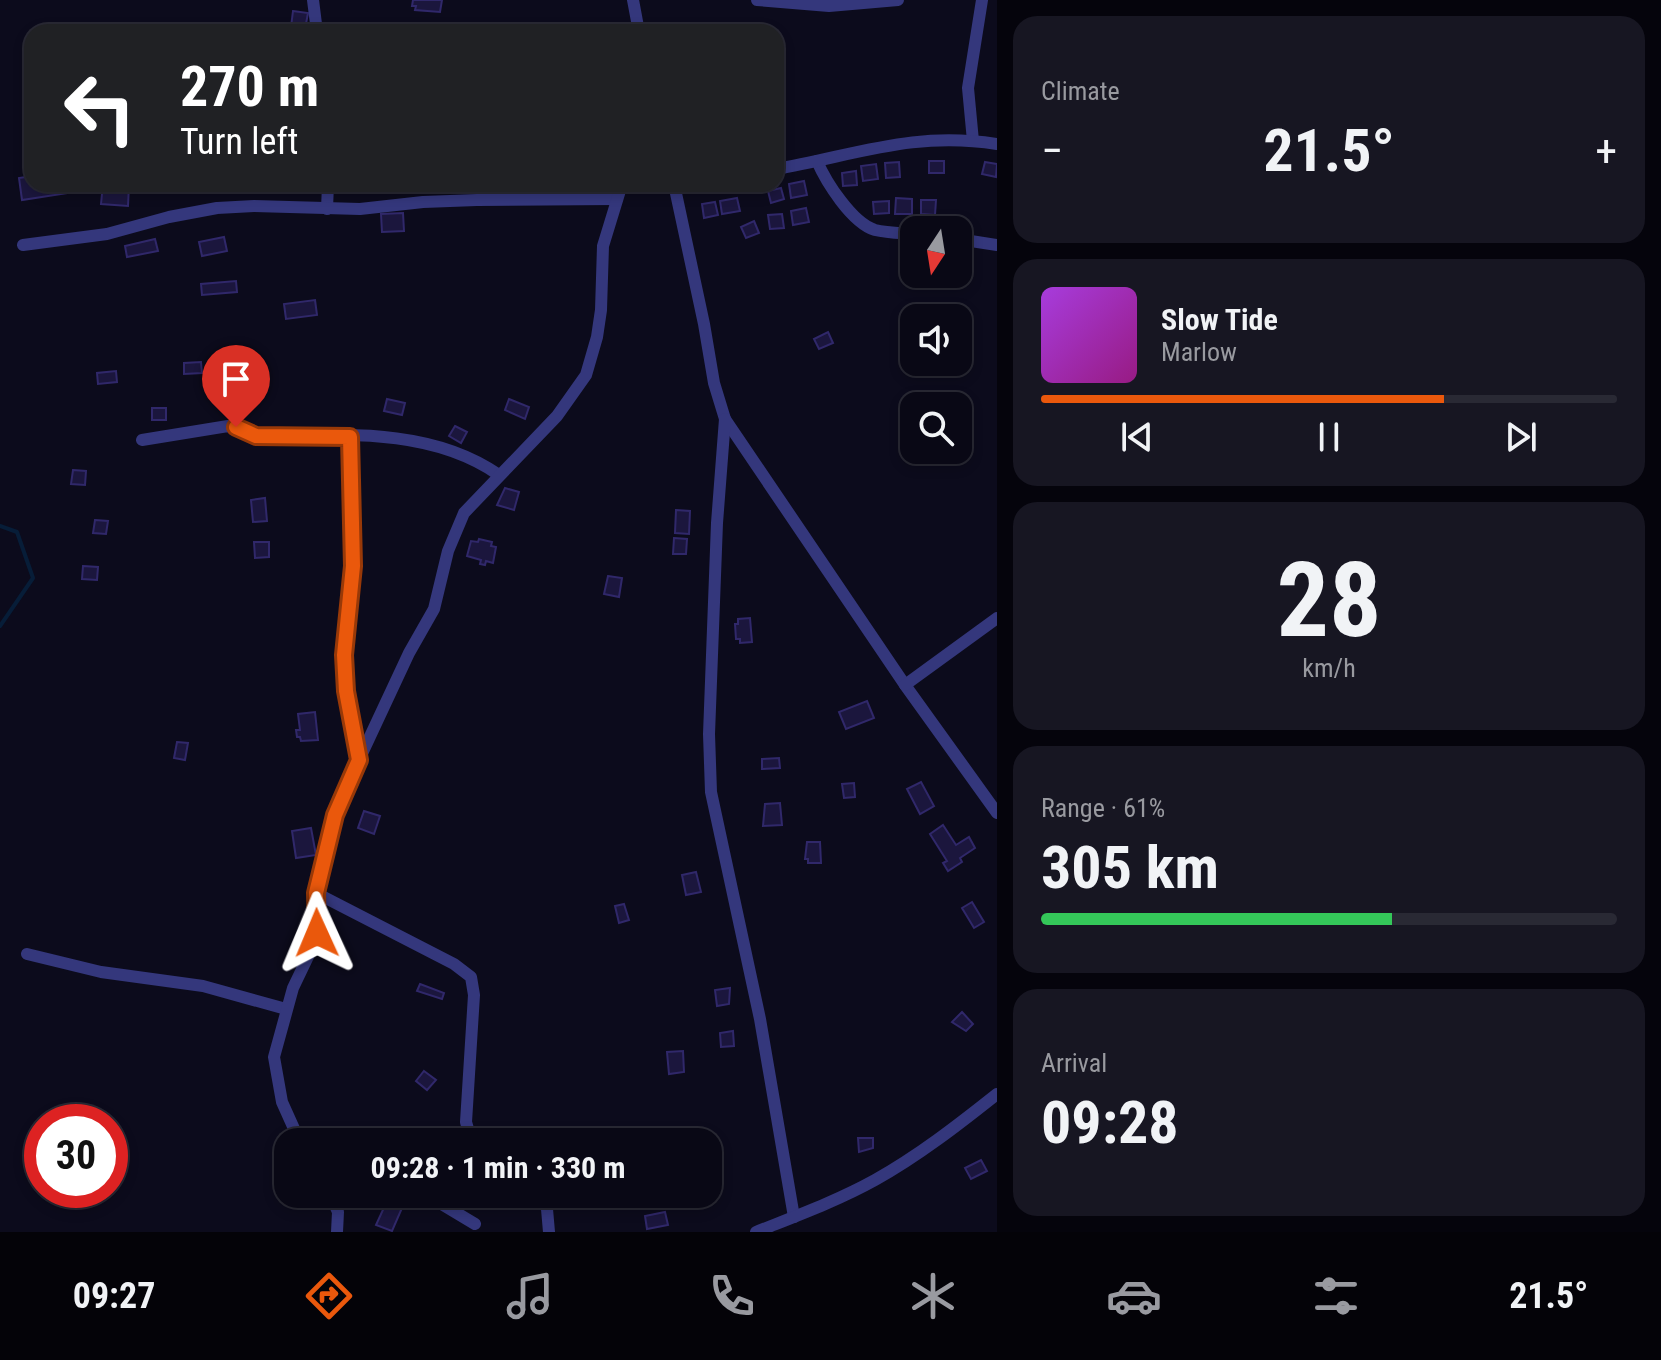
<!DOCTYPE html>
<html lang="en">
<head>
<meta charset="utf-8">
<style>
  body { margin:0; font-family:"Roboto Condensed",sans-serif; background:#171622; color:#f1f3f6; height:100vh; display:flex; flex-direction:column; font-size:30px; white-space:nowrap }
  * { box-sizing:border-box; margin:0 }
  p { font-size:26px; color:#999aa0 }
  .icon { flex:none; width:44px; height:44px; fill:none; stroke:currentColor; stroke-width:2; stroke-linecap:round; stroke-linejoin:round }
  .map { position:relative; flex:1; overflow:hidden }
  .panel { display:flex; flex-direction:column; gap:16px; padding:16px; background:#05040c; width:664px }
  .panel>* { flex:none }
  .hud { position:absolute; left:24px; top:24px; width:760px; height:168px; border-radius:24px; box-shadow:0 4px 12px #0003,0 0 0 2px #292934; background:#202124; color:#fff; overflow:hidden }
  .needle { width:52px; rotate:192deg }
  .controls { position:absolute; left:900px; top:216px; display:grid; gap:16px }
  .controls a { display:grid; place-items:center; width:72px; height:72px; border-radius:16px; background:#090815; box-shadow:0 4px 12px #0003,0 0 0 2px #292934; font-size:40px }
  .speed { position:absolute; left:24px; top:1104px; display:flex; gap:16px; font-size:40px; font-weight:700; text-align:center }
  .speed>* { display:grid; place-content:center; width:104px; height:104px; border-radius:50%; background:#090815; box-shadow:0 4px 12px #0003,0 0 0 2px #292934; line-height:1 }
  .speed .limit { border:12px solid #d22; background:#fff; color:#111 }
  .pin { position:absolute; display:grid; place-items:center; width:68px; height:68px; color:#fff; margin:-82px -34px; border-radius:50% 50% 50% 0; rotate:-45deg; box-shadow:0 0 8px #0007 }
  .pin .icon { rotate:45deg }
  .me { position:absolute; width:88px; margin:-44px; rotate:359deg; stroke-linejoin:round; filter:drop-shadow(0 0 6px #0008) }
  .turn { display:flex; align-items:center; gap:28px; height:168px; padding:0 24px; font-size:36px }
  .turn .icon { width:104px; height:104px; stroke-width:2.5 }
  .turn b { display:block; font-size:56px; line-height:68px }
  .big { font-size:60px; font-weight:700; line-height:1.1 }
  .panel .widget { flex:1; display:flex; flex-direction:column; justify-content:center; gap:12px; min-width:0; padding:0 28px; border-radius:24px; background:#171622 }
  .panel .dial { align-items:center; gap:0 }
  .dial b { font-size:104px; line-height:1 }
  .song { display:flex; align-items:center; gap:24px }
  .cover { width:96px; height:96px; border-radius:12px; background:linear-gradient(135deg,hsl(280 70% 55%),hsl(310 70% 35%)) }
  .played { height:8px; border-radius:4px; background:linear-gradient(90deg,#ea580c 70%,#292934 70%) }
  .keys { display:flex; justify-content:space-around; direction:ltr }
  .heat { display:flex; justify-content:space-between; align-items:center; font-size:44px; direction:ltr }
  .charge { height:12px; border-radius:6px; background:linear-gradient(90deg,#34c759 61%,#292934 0) }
  .trip { position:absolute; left:274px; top:1128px; width:448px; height:80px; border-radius:24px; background:#090815; box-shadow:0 4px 12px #0003,0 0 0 2px #292934; font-weight:700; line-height:80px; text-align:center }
  .tabs { display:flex; height:128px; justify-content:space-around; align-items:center; background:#040308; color:#999aa0 }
  .tabs .icon { width:56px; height:56px }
  .tabs .on { color:#ea580c }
  .tabs b { font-size:36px; color:#f1f3f6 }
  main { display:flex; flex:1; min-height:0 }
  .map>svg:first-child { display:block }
</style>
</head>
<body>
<main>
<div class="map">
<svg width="997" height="1232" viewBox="0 0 997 1232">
  <rect width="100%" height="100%" fill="#0c0b1c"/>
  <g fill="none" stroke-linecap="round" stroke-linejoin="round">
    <path stroke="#071d38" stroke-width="4" d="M0,526l17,6 16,46 -33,48"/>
  </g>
  <g fill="#1b163d" stroke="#30286a" stroke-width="2">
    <path d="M413,0h29l-2,12 -25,-2 1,-4h-4z"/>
    <path d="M293,11l15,2 -3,16 -14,-2z"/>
    <rect x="929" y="161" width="15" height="12"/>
    <path d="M899,162l1,15 -14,1 -1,-15z"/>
    <path d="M985,162l12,2 -1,13 -14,-3z"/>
    <path d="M876,164l2,15 -15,2 -2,-15z"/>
    <path d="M856,171l1,14 -14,1 -1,-13z"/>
    <path d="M32,176v8h35l1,9 -46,7 -3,-22z"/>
    <path d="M804,181l3,14 -16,3 -2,-14z"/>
    <path d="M103,184l26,1 -1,21 -27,-2z"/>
    <path d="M781,188l3,11 -13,4 -3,-12z"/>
    <path d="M737,198l3,13 -18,3 -2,-13z"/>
    <path d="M896,198l16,1v15h-17z"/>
    <path d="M921,200h15l-1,15 -14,-1z"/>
    <path d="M889,201v12l-15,1 -1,-12z"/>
    <path d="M715,202l3,13 -14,3 -2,-14z"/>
    <path d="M806,208l3,14 -16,3 -2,-14z"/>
    <path d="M403,213l1,18 -22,1 -1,-18z"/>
    <path d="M782,214l2,14 -14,1 -2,-14z"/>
    <path d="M754,221l5,12 -13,5 -5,-11z"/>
    <path d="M224,237l3,14 -25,5 -3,-14z"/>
    <path d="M155,239l3,12 -31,6 -2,-11z"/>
    <path d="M236,281l1,11 -35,3 -1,-11z"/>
    <path d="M315,300l2,15 -31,4 -2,-15z"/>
    <path d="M828,332l5,11 -14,6 -5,-10z"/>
    <path d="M201,362l1,11 -18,1v-11z"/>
    <path d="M116,371l1,11 -19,2 -1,-11z"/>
    <path d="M387,399l18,4 -3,12 -18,-4z"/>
    <path d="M509,399l20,8 -4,12 -20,-9z"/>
    <rect x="152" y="408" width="14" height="12"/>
    <path d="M455,426l12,6 -6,11 -12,-7z"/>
    <path d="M73,470l13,1 -1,14 -14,-1z"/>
    <path d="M505,488l14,4 -5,18 -17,-5z"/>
    <path d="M265,498l2,23 -14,1 -2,-22z"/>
    <path d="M676,510l14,1 -1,23 -14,-1z"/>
    <path d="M95,520l13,1 -2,13 -13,-1z"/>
    <path d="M674,538l13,1 -1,15h-13z"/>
    <path d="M479,539l13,3 -1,4 5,1 -3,16 -7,-2 -1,4 -5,-1 1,-4 -14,-4 4,-15 7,1z"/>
    <path d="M254,542h15v15l-14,1z"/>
    <path d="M83,566l15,1 -1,13 -15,-1z"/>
    <path d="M608,576l14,2 -3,19 -15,-3z"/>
    <path d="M750,618l2,24 -12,1v-4h-4l-1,-15h3v-5z"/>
    <path d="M867,701l7,17 -28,11 -7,-17z"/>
    <path d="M315,712l3,28 -17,1 -1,-4h-3l-1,-7h4l-2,-16z"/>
    <path d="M177,742l11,1 -3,17 -11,-2z"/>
    <path d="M779,758l1,10 -18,1v-10z"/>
    <path d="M921,782l13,24 -14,8 -13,-25z"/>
    <path d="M854,783l1,14 -11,1 -2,-14z"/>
    <path d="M780,803l2,22 -19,1 2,-22z"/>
    <path d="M364,811l16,5 -6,18 -16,-6z"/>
    <path d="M943,825l13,20 13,-8 6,11 -15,10 2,4 -14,9 -5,-8 4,-2 -17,-27z"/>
    <path d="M311,828l5,27 -20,3 -4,-27z"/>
    <path d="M807,842h13l1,21h-13v-4h-3z"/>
    <path d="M696,872l5,20 -15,3 -4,-20z"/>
    <path d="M972,902l12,20 -10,6 -12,-20z"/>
    <path d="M624,904l5,16 -10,3 -4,-17z"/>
    <path d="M420,984l24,9 -2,6 -25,-8z"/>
    <path d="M730,988l-1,16 -12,2 -2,-16z"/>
    <path d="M962,1012l11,12 -7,7 -14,-9z"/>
    <path d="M733,1031l1,15 -13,1 -1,-14z"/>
    <path d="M683,1051l1,21 -15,2 -2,-22z"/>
    <path d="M424,1071l12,9 -9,10 -11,-9z"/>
    <path d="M858,1138h15v10l-14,4z"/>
    <path d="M981,1160l6,11 -16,8 -6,-11z"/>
    <path d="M612,1194h20l1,9 -20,2z"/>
    <path d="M387,1201l15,7 -10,23 -16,-6z"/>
    <path d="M665,1212l3,13 -21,4 -2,-13z"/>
  </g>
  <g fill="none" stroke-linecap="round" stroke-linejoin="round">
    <g stroke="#34377c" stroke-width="12">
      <path d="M313,0l4,32"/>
      <path d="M633,0l6,32"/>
      <path d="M757,0l72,6 69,-6"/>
      <path d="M973,141l-5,-53 14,-88"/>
      <path d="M817,161c9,21 35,62 58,69 12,3 26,3 39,4"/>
      <path d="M776,169c80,-14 137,-38 221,-25"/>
      <path d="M674,184l30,140 10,59 11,36 180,266 92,128"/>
      <path d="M327,209l1,-25"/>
      <path d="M958,239l39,6"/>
      <path d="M23,245l84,-11 62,-17 48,-9 37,-2 106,3 63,-7 54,-2 140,-1"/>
      <path d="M725,419l-8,104 -8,211 2,58 49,227 34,198"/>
      <path d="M350,437l3,129 -9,89 2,36 13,69"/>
      <path d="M142,440l86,-14 28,10c81,-1 173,-10 243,39"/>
      <path d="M905,685l92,-67"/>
      <path d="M316,893l138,71 17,13 3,18 -8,127 2,7 12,13"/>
      <path d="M27,954l74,18 102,14 83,23"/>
      <path d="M300,1142l-18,-40 -8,-45 19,-69 22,-46 3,-16 -2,-33 22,-88 71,-152 25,-44 14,-58 16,-38 93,-97 29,-41 11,-38 4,-27 2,-64 19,-62"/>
      <path d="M330,1194l8,18 -1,20"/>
      <path d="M425,1194l50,30"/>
      <path d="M539,1194l8,15 2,23"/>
      <path d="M756,1232c40,-16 81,-31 119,-52 43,-24 83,-55 122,-86"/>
    </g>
  </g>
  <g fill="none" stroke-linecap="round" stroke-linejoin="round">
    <g stroke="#983908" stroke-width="20">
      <path id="route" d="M236,427l20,9 94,1 3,129 -9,89 2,36 13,69 -24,55 -19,78 1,40"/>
    </g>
    <use href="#route" stroke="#ea580c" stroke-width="14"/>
  </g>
</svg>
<div class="controls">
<a><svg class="needle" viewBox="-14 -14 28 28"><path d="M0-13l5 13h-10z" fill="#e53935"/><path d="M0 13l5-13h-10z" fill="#999aa0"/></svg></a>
<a><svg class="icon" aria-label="sound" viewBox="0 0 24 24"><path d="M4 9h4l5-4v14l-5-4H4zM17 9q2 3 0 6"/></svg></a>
<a><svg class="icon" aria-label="search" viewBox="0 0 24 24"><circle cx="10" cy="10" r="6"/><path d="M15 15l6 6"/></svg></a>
</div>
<div class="speed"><div class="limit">30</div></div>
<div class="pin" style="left:236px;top:427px;background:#d93025"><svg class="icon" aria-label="arrive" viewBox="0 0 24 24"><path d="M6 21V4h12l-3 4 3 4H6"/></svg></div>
<svg class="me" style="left:317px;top:933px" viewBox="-20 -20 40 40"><path d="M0-17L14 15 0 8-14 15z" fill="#ea580c" stroke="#fff" stroke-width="4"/></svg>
<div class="trip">09:28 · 1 min · 330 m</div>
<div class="hud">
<div class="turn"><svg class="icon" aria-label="left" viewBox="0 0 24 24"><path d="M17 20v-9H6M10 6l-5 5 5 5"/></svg><div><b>270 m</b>Turn left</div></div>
</div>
</div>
<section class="panel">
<div class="widget"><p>Climate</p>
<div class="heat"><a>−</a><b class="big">21.5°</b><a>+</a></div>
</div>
<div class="widget">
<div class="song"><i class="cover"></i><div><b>Slow Tide</b><p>Marlow</p></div></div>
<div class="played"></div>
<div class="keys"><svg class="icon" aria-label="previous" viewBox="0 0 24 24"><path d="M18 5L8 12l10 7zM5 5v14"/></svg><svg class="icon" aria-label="pause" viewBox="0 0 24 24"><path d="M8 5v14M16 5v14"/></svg><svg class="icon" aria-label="next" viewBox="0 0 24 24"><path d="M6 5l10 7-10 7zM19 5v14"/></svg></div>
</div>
<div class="widget dial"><b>28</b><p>km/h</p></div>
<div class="widget"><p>Range · 61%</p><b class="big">305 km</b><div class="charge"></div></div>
<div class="widget"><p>Arrival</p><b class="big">09:28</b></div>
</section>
</main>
<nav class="tabs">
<b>09:27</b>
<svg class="icon on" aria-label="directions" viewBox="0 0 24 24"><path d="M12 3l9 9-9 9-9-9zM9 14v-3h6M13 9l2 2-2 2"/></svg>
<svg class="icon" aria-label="music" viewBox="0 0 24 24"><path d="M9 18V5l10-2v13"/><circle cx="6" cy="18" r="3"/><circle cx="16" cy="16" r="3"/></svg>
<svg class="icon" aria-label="phone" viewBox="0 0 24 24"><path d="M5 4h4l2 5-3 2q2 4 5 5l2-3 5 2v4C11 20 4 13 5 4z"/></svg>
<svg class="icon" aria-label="climate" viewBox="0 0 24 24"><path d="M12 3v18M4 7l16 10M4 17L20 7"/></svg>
<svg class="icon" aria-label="car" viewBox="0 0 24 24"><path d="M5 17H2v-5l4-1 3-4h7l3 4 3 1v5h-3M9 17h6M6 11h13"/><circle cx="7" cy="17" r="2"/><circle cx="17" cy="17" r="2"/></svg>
<svg class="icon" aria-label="filters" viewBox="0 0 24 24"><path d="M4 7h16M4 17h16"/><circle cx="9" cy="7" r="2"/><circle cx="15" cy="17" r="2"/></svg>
<b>21.5°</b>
</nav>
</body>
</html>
